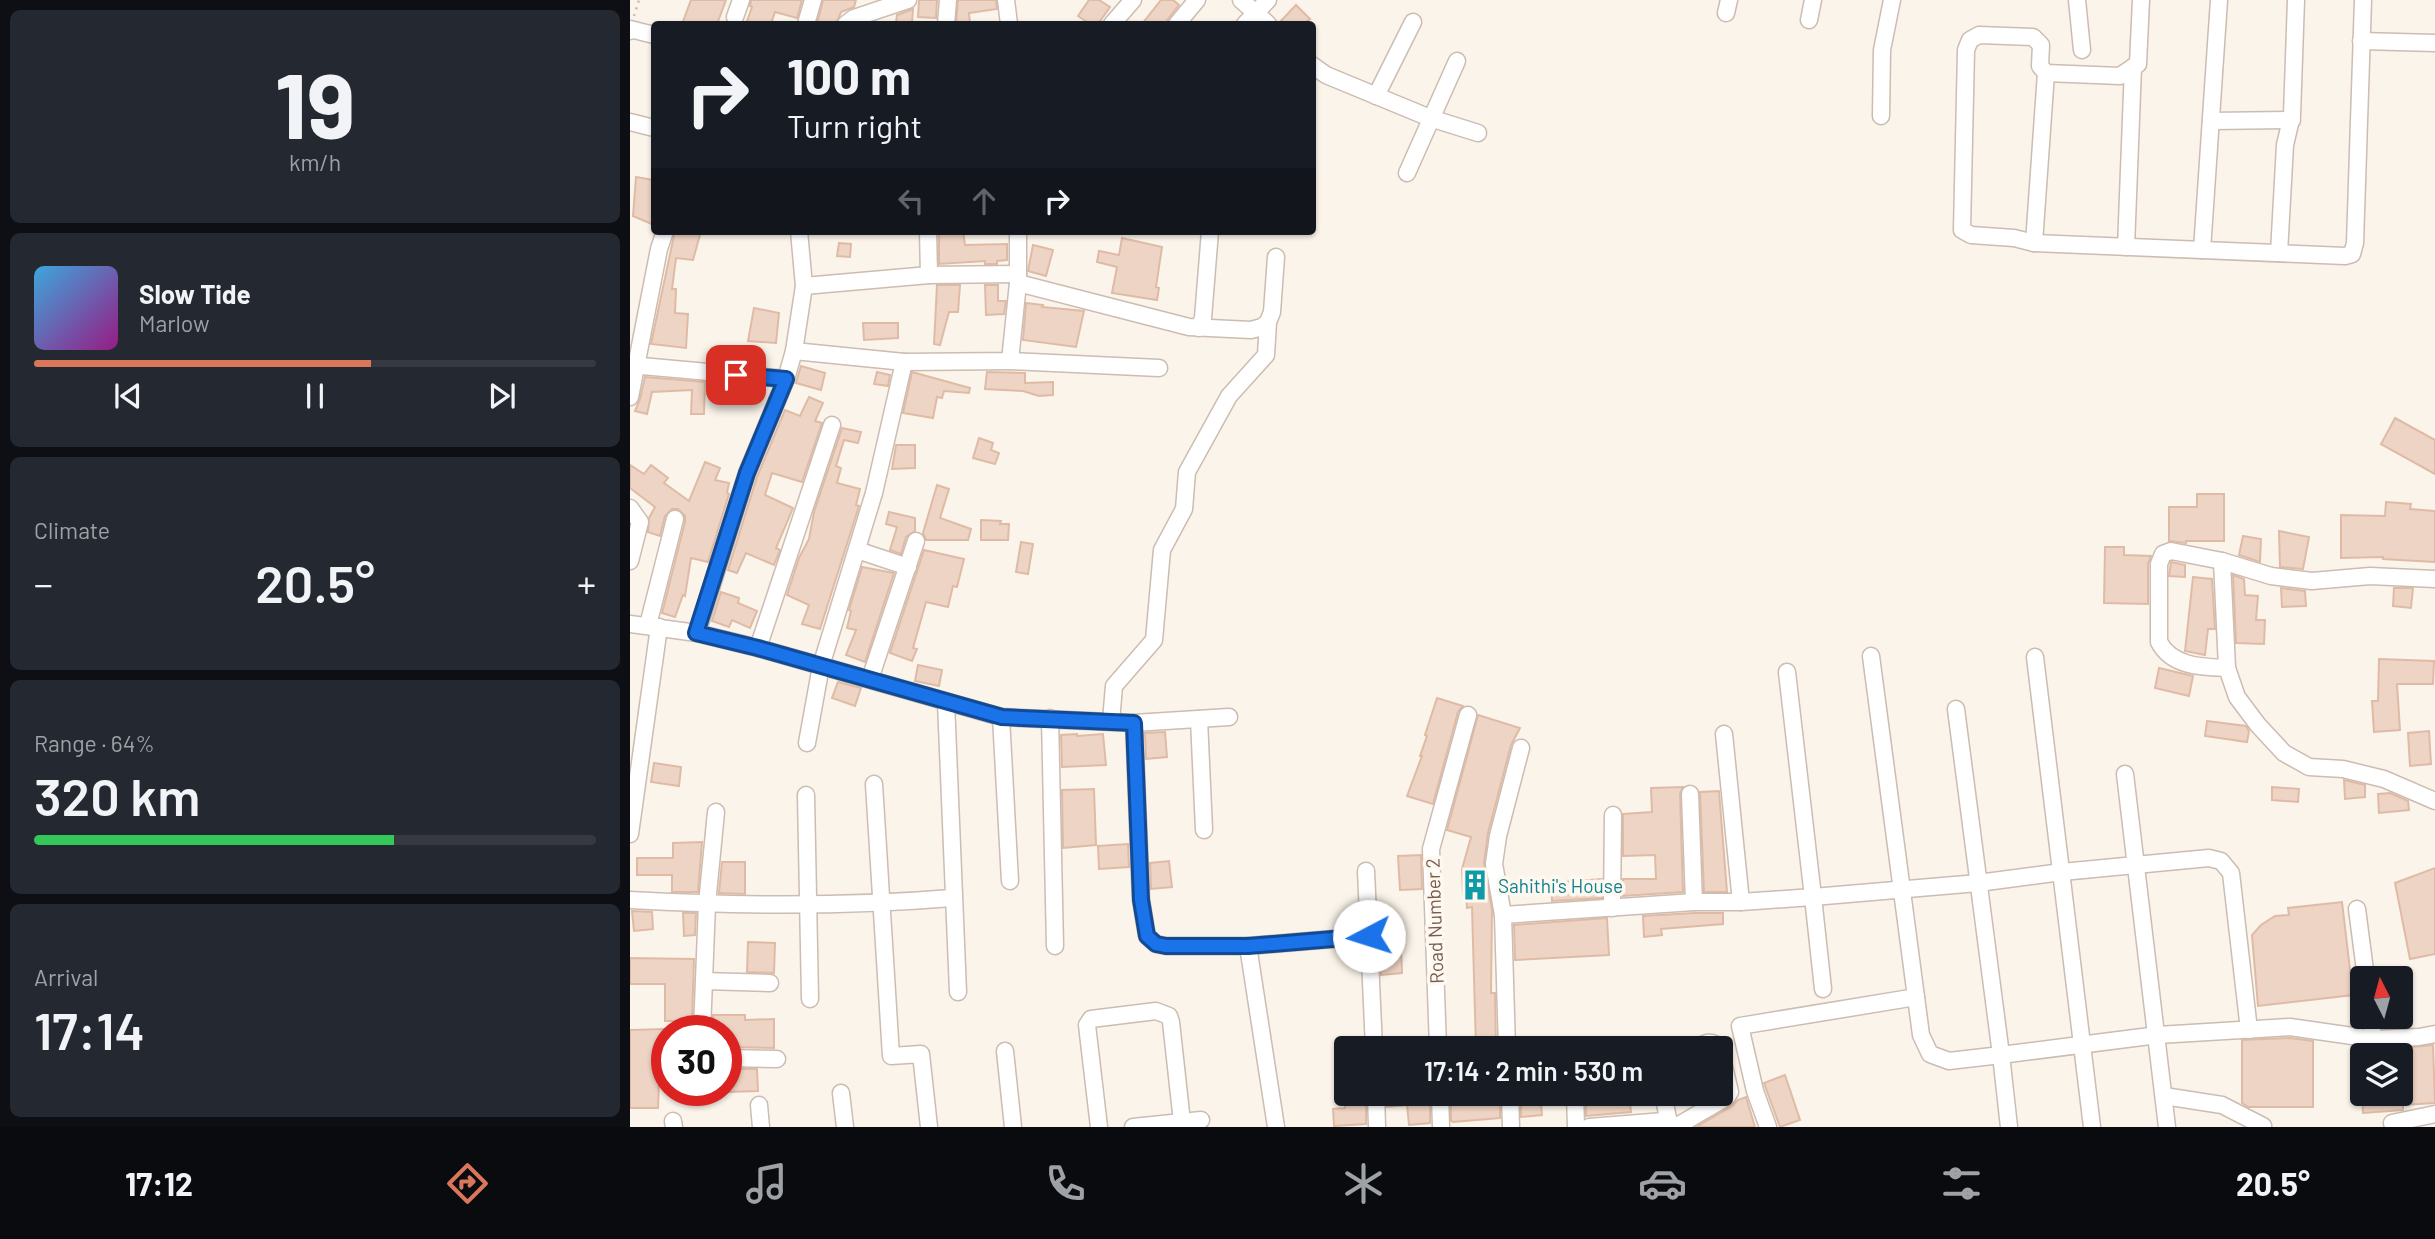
<!DOCTYPE html>
<html lang="en">
<head>
<meta charset="utf-8">
<style>
  body { margin:0; font-family:Barlow,sans-serif; background:#242831; color:#f1f3f6; height:100vh; display:flex; flex-direction:column; font-size:26px; white-space:nowrap }
  * { box-sizing:border-box; margin:0 }
  p { font-size:23px; color:#9ea1a6 }
  .icon { flex:none; width:38px; height:38px; fill:none; stroke:currentColor; stroke-width:2; stroke-linecap:round; stroke-linejoin:round }
  .map { position:relative; flex:1; overflow:hidden }
  .sheet { display:flex; flex-direction:column; gap:10px; padding:10px; background:#0d0f14; width:630px }
  .sheet>* { flex:none }
  .top-card { position:absolute; left:21px; top:21px; width:665px; height:214px; border-radius:7px; box-shadow:0 2px 5px #0004; background:#171b24; color:#f1f3f6; overflow:hidden }
  .needle { width:46px; rotate:354deg }
  .buttons { position:absolute; left:1720px; top:966px; display:grid; gap:14px }
  .buttons a { display:grid; place-items:center; width:63px; height:63px; border-radius:7px; background:#171b24; box-shadow:0 2px 5px #0004; font-size:35px }
  .speed { position:absolute; left:21px; top:1015px; display:flex; gap:14px; font-size:35px; font-weight:700; text-align:center }
  .speed>* { display:grid; place-content:center; width:91px; height:91px; border-radius:50%; background:#171b24; box-shadow:0 2px 5px #0004; line-height:1 }
  .speed .limit { border:10px solid #d22; background:#fff; color:#111 }
  .pin { position:absolute; display:grid; place-items:center; width:60px; height:60px; color:#fff; margin:-30px; border-radius:14px; box-shadow:0 4px 10px #0006 }
  .me { position:absolute; width:77px; margin:-38px; rotate:265deg; stroke-linejoin:round; filter:drop-shadow(0 0 5px #0008) }
  .turn { display:flex; align-items:center; gap:24px; height:147px; padding:0 21px; font-size:32px }
  .turn .icon { width:91px; height:91px; stroke-width:2.5 }
  .turn b { display:block; font-size:49px; line-height:60px }
  .lanes { display:flex; align-items:center; height:66px; padding:0 21px; background:#0003; justify-content:center; gap:35px; direction:ltr }
  .lanes .off { opacity:.35 }
  .big { font-size:52px; font-weight:600; line-height:1.1 }
  .sheet .card { flex:1; display:flex; flex-direction:column; justify-content:center; gap:10px; min-width:0; padding:0 24px; border-radius:10px; background:#242831 }
  .sheet .dial { align-items:center; gap:0 }
  .dial b { font-size:91px; line-height:1 }
  .song { display:flex; align-items:center; gap:21px }
  .cover { width:84px; height:84px; border-radius:10px; background:linear-gradient(135deg,hsl(200 70% 55%),hsl(310 70% 35%)) }
  .played { height:7px; border-radius:4px; background:linear-gradient(90deg,#da765a 60%,#363941 60%) }
  .keys { display:flex; justify-content:space-around; direction:ltr }
  .heat { display:flex; justify-content:space-between; align-items:center; font-size:38px; direction:ltr }
  .charge { height:10px; border-radius:5px; background:linear-gradient(90deg,#34c759 64%,#363941 0) }
  .trip { position:absolute; left:704px; top:1036px; width:399px; height:70px; border-radius:7px; background:#171b24; box-shadow:0 2px 5px #0004; font-weight:600; line-height:70px; text-align:center }
  .menu { display:flex; height:112px; justify-content:space-around; align-items:center; background:#090b0e; color:#9ea1a6 }
  .menu .icon { width:49px; height:49px }
  .menu .current { color:#da765a }
  .menu b { font-size:32px; color:#f1f3f6 }
  main { display:flex; flex:1; min-height:0 }
  .map>svg:first-child { display:block }
</style>
</head>
<body>
<main>
<section class="sheet">
<div class="card dial"><b>19</b><p>km/h</p></div>
<div class="card">
<div class="song"><i class="cover"></i><div><b>Slow Tide</b><p>Marlow</p></div></div>
<div class="played"></div>
<div class="keys"><svg class="icon" aria-label="previous" viewBox="0 0 24 24"><path d="M18 5L8 12l10 7zM5 5v14"/></svg><svg class="icon" aria-label="pause" viewBox="0 0 24 24"><path d="M8 5v14M16 5v14"/></svg><svg class="icon" aria-label="next" viewBox="0 0 24 24"><path d="M6 5l10 7-10 7zM19 5v14"/></svg></div>
</div>
<div class="card"><p>Climate</p>
<div class="heat"><a>−</a><b class="big">20.5°</b><a>+</a></div>
</div>
<div class="card"><p>Range · 64%</p><b class="big">320 km</b><div class="charge"></div></div>
<div class="card"><p>Arrival</p><b class="big">17:14</b></div>
</section>
<div class="map">
<svg width="1805" height="1127" viewBox="0 0 1805 1127">
  <rect width="100%" height="100%" fill="#fbf4ea"/>
  <g fill="#eed4c4" stroke="#dfbba6" stroke-width="2">
    <path d="M61,0h35l-9,24h-35z"/>
    <path d="M121,0h51l-5,18 -22,-6 -4,12h-13l-11,-3 5,-14 -2,-1z"/>
    <path d="M193,0h33l-2,7 -13,5 -5,12h-19z"/>
    <path d="M289,0h18l-1,18 -18,-1z"/>
    <path d="M328,0h38l1,9 -28,4 1,11h-14z"/>
    <path d="M459,0h10l11,7 -12,17h-8l-12,-8z"/>
    <path d="M531,0h12l6,5 -15,19h-22z"/>
    <path d="M666,5l14,14 -6,5h-26z"/>
    <path d="M283,9l-1,14h-16l1,-8z"/>
    <path d="M6,177l18,3v45l-21,-9z"/>
    <path d="M45,231h26l-8,29 -17,-2 -4,31h4l-1,24 13,1 -2,34 -35,-4z"/>
    <path d="M309,231h24l2,14 42,-1v16l-10,1v3h-12v-3l-46,3z"/>
    <path d="M492,238l40,9 -6,40 3,1 -2,12 -45,-7 5,-26 -20,-5 2,-11 20,4z"/>
    <path d="M209,243l12,1 -1,13 -13,-1z"/>
    <path d="M403,245l20,5 -7,26 -18,-5z"/>
    <path d="M307,285h23l-2,27h-9l-9,33 -6,-1z"/>
    <path d="M355,285h13v16h8l-2,13 -18,1z"/>
    <path d="M396,303l17,2 -1,2 42,4 -8,36 -53,-7z"/>
    <path d="M124,308l25,5 -3,30 -28,-2z"/>
    <path d="M233,323h35v15l-34,2z"/>
    <path d="M171,366l24,7 -4,17 -25,-7z"/>
    <path d="M247,372l13,3 -2,11 -14,-2z"/>
    <path d="M282,372l58,16 -1,5 -25,-2 -2,7 -5,-1 -4,21 -30,-5z"/>
    <path d="M357,372l38,1v10l28,-1v13l-14,1 -16,-5 -38,-2z"/>
    <path d="M15,377l60,5 -1,32h-13l1,-24 -40,2 -5,22 -12,-3 5,-12z"/>
    <path d="M179,397l14,6 -8,18 7,2 -20,59 -30,-9 -7,22 28,13 -17,40 4,2 -6,15 -28,-12 -9,20 -9,-3 29,-93 28,-67 15,6z"/>
    <path d="M1765,418l40,22v34l-54,-30z"/>
    <path d="M212,428l19,4 -3,11 -14,-3 -8,26 5,2 -4,15 23,6 -4,16 3,1 -39,123 -18,-5 7,-19 -22,-10 12,-37 10,-19 5,-27z"/>
    <path d="M349,438l14,5 -2,7 8,3 -4,11 -22,-6z"/>
    <path d="M266,445h19v23l-23,1z"/>
    <path d="M75,462l15,6 -5,12 14,3 -2,10 2,1 -21,68 -17,-4 -6,38 -2,-1 -8,22 -13,-4 23,-91v-6l-7,-7h-6l-7,7 -5,20 -12,-4 1,-14 6,-11 -25,-19v-23l14,9 7,-9 17,13 -4,5 25,18z"/>
    <path d="M307,485l12,4 -9,29 31,11 -3,11h-42l-3,-7z"/>
    <path d="M1567,494h27v47h-38v2l-17,-2v-34h28z"/>
    <path d="M1756,502l25,2 -1,5 25,2v51l-52,-3v-2l-42,1v-43l44,1z"/>
    <path d="M259,512l26,6v13l-9,6 -5,17 -11,-4 7,-23 -11,-3z"/>
    <path d="M351,520l20,1 -1,3h9l-1,16h-27z"/>
    <path d="M1649,531l30,6 -6,32 -23,-2z"/>
    <path d="M1613,536l18,3 -1,23 -21,-7z"/>
    <path d="M391,542l12,2 -5,30 -12,-2z"/>
    <path d="M1475,547h19v8l27,1 -3,8v40l-44,-1z"/>
    <path d="M294,550l40,9 -7,28 -4,-1 -5,21 -22,-5 -13,46 4,1 -5,12 -22,-8z"/>
    <path d="M1541,562l14,3v12l-16,-1z"/>
    <path d="M232,567l32,6 -29,89 -19,-7 10,-25 -9,-2 4,-17 -2,-1z"/>
    <path d="M1603,575l11,4 1,16 13,1 -2,24h9l-1,24 -28,-1z"/>
    <path d="M1563,577l19,2 3,50h-7l-3,26 -20,-4z"/>
    <path d="M1651,588l24,3 1,15 -24,1z"/>
    <path d="M1764,588h19l-2,20 -18,-2z"/>
    <path d="M91,592l18,6 -1,5 19,8 -7,17 -18,-8 -3,7 -17,-6z"/>
    <path d="M1749,659l55,2 -1,23h-36l3,46 -26,2 -2,-31h6z"/>
    <path d="M288,665l24,5 -3,16 -24,-5z"/>
    <path d="M1529,668l34,8 -4,20 -34,-8z"/>
    <path d="M208,682l23,6 -6,18 -23,-8z"/>
    <path d="M807,698l26,8 -5,6 -25,92 -26,-8 15,-40h-2l7,-20 -2,-1z"/>
    <path d="M848,715l42,13 -9,17 -23,88 -4,30 8,47 -1,83h4l1,55h-20l-4,-141 -5,1 -1,-14h-3l-1,-25 9,-32 -24,-7z"/>
    <path d="M1577,721l39,5 3,5 -2,11 -42,-6z"/>
    <path d="M1799,731l2,33 -21,2 -2,-33z"/>
    <path d="M535,732l2,25 -21,2 -1,-26z"/>
    <path d="M447,734v2l26,-2 3,31 -44,2 -1,-32z"/>
    <path d="M24,763l27,4 -2,19 -28,-4z"/>
    <path d="M1714,780l21,5v12l-20,2z"/>
    <path d="M1053,787l-3,7 3,98 -60,4v-17h33l-1,-24 -32,1v-42l29,-2 -1,-24z"/>
    <path d="M1642,787l27,2 -1,13 -26,-2z"/>
    <path d="M464,789l2,56 -33,3 -1,-58z"/>
    <path d="M1089,791l8,101h-23l-4,-100z"/>
    <path d="M1760,793l18,8 1,9 -30,3 -1,-19z"/>
    <path d="M72,842l-4,50h-26v-17h-35v-17h36v-15z"/>
    <path d="M498,844l1,23 -30,2 -1,-23z"/>
    <path d="M791,855l1,34 -22,1 -2,-34z"/>
    <path d="M539,861l3,26 -21,2 -1,-26z"/>
    <path d="M92,862h23v32l-26,-1z"/>
    <path d="M1805,868v86l-25,5 -15,-76z"/>
    <path d="M972,879v19l-50,3 -1,-18z"/>
    <path d="M1712,902l11,93 -95,11 -6,-71 9,-10 14,-9 14,-1 -1,-7z"/>
    <path d="M2,911l20,1 1,17 -19,2z"/>
    <path d="M53,913h13l-1,22 -11,1z"/>
    <path d="M1064,913h29v11l-62,5 1,6 -18,2 -1,-21z"/>
    <path d="M977,918l2,37 -94,5 -1,-35z"/>
    <path d="M118,942l27,1 -1,30 -27,-1z"/>
    <path d="M771,946l1,27 -21,2 -1,-27z"/>
    <path d="M0,958l64,1 -2,62h-27v-37h-35z"/>
    <path d="M83,1015h32v5l29,-1v29l-48,-1v-16h-12z"/>
    <path d="M34,1029v18h3v29h-6v4h-2l-1,28h-28v-78z"/>
    <path d="M1660,1038l23,3v66h-65l-6,-4v-63z"/>
    <path d="M1803,1045l2,58 -32,2v5l-40,3 -1,-19h39v-46z"/>
    <path d="M96,1069h31l1,22 -32,1z"/>
    <path d="M1155,1075l15,45 -20,7 -16,-44z"/>
    <path d="M714,1094h22v30l-32,2 -1,-17 12,-1z"/>
    <path d="M756,1094h44v29l-21,2 -2,-20 -20,2z"/>
    <path d="M821,1094h49v24l-47,4 -2,-1z"/>
    <path d="M891,1094h19l2,21 -21,2z"/>
    <path d="M984,1094h15l2,18 -45,4v-17l28,-2z"/>
    <path d="M1116,1097l9,30h-59l36,-21 6,-6z"/>
  </g>
  <g fill="none" stroke-linecap="round" stroke-linejoin="round">
    <g stroke="#ccbcb1" stroke-width="19">
      <g id="minor">
        <path d="M376,0l3,24"/>
        <path d="M611,0l27,24"/>
        <path d="M1447,0l5,50"/>
        <path d="M1511,0l-3,64 -18,12 -74,-3 -6,-7 1,-21 -8,-8 -54,-2 -9,5 -4,10 -4,180 9,5 43,3 20,5 311,13 7,-2 3,-11 8,-243"/>
        <path d="M1096,13l3,-13"/>
        <path d="M105,17l6,-17"/>
        <path d="M1179,20l4,-20"/>
        <path d="M176,24l7,-24"/>
        <path d="M216,24l8,-6 54,-18"/>
        <path d="M316,24l2,-24"/>
        <path d="M482,24l21,-24"/>
        <path d="M547,24l20,-24"/>
        <path d="M615,24l23,-24"/>
        <path d="M0,31v-2l24,6"/>
        <path d="M1731,41l74,2"/>
        <path d="M682,65l14,10 104,43 48,15"/>
        <path d="M746,96l37,-74"/>
        <path d="M1251,116l1,-66 10,-50"/>
        <path d="M1581,121l81,-1"/>
        <path d="M0,122l24,6"/>
        <path d="M777,173l50,-112"/>
        <path d="M298,231l1,44 89,-1"/>
        <path d="M1404,243l12,-170"/>
        <path d="M1496,247l7,-180"/>
        <path d="M1572,250l17,-250"/>
        <path d="M1649,253l6,-108 7,-30 4,-115"/>
        <path d="M388,283l171,44 62,3 11,-3 6,-5 4,-10 4,-55"/>
        <path d="M174,286l125,-11"/>
        <path d="M569,328l4,-10 7,-87"/>
        <path d="M164,351l110,11 106,-1 8,-78v-52"/>
        <path d="M380,361l149,7"/>
        <path d="M0,365l156,14"/>
        <path d="M0,397l29,-148 6,-18"/>
        <path d="M0,508l10,14 -10,39"/>
        <path d="M227,550l51,17"/>
        <path d="M1592,561l5,107 10,29 21,28 26,28 25,14 34,2 41,10 51,22"/>
        <path d="M0,624l67,9 61,15 243,69 133,6 95,-6"/>
        <path d="M18,625l27,-106"/>
        <path d="M67,633l50,-160 39,-94 8,-28 10,-65 -5,-55"/>
        <path d="M128,648l74,-223"/>
        <path d="M1241,656l50,379 9,19 19,7 52,-6 -45,-346"/>
        <path d="M1405,657l57,470"/>
        <path d="M1597,668c-24,-1 -55,-1 -68,-26v-78l4,-10 8,-3 51,10 49,15 41,5 58,-5 65,3"/>
        <path d="M240,679l46,-138"/>
        <path d="M316,702l12,290"/>
        <path d="M371,717l9,164"/>
        <path d="M420,718l5,228"/>
        <path d="M569,719l5,111"/>
        <path d="M481,721l3,-35 40,-46 8,-90 22,-41 3,-37 42,-76 37,-41 2,-33"/>
        <path d="M504,723l7,177 6,36 9,8 10,2h82"/>
        <path d="M1094,734l17,168"/>
        <path d="M177,743l14,-77 53,-173 30,-131"/>
        <path d="M1495,774l42,353"/>
        <path d="M244,784l17,272 30,-2 8,73"/>
        <path d="M1060,794l4,108"/>
        <path d="M176,795l4,204"/>
        <path d="M0,834l29,-207"/>
        <path d="M736,871l8,177"/>
        <path d="M0,900c108,6 214,7 322,-2"/>
        <path d="M982,908l1,-93"/>
        <path d="M1727,909l9,69"/>
        <path d="M873,915l-9,-51 4,-28 23,-88"/>
        <path d="M74,981l66,2"/>
        <path d="M1193,989l-10,-92 165,-14 84,-11 147,-14 12,3 10,12 18,157"/>
        <path d="M1741,1017l2,22"/>
        <path d="M72,1031l5,-127 9,-92"/>
        <path d="M943,1046v2"/>
        <path d="M808,1048l-7,-199 37,-134"/>
        <path d="M877,1048l-4,-133 191,-13h47l72,-5 -26,-225"/>
        <path d="M1065,1048c10,-5 17,-9 25,0"/>
        <path d="M375,1051l8,76"/>
        <path d="M96,1058l51,1"/>
        <path d="M211,1093l4,34"/>
        <path d="M746,1094l1,33"/>
        <path d="M810,1094l1,33"/>
        <path d="M880,1094l1,33"/>
        <path d="M945,1094l1,33"/>
        <path d="M1033,1094l6,29"/>
        <path d="M71,1096v-6"/>
        <path d="M1534,1096l58,9 41,21"/>
        <path d="M129,1105l2,22"/>
        <path d="M43,1121l1,6"/>
        <path d="M1762,1123l43,-9"/>
        <path d="M1049,1125l48,-28 3,-5 -10,-43"/>
        <path d="M469,1127l-12,-102 4,-6 65,-8 13,5 2,6 11,100"/>
        <path d="M503,1127l68,-7"/>
        <path d="M646,1127l-28,-181 121,-10"/>
        <path d="M959,1127l75,-6 16,6"/>
        <path d="M1138,1127l-13,-36 -15,-65 176,-29"/>
        <path d="M1379,1127l-8,-72 157,-20 132,-8 83,12 46,-2 16,-3"/>
      </g>
    </g>
    <path stroke="#d3b8a7" stroke-width="2.5" stroke-dasharray="2 5" stroke-linecap="butt" d="M4,16l5,-16"/>
    <use href="#minor" stroke="#fff" stroke-width="16"/>
  </g>
  <g fill="none" stroke-linecap="round" stroke-linejoin="round">
    <g stroke="#114b97" stroke-width="18">
      <path id="route" d="M106,375l50,4 -39,94 -51,160 62,15 244,69 132,6 7,177 6,36 9,8 10,2h82l121,-10"/>
    </g>
    <use href="#route" stroke="#1a73e8" stroke-width="12"/>
  </g>
  <defs>
    <g id="building-bare" transform="scale(2.415)"><path d="M-4-6H4V6H1V3H-1V6H-4ZM-2.5-4.3h1.7v1.8h-1.7ZM.8-4.3h1.7v1.8H.8ZM-2.5-1h1.7V.8h-1.7ZM.8-1h1.7V.8H.8Z" fill="#0f9aa8" stroke="#fef8f0" stroke-width="2.5" paint-order="stroke"/></g>
  </defs>
  <g fill-rule="evenodd">
    <use href="#building-bare" x="845" y="885"/>
  </g>
  <g text-anchor="middle" dominant-baseline="central" stroke-width="7" stroke-linejoin="round" paint-order="stroke">
    <g font-size="19" fill="#0d838f" stroke="#fef8f0" text-anchor="start">
      <text x="868" y="885">Sahithi's House</text>
    </g>
    <g font-size="19" fill="#745c4f" stroke="#fef8f0">
      <text transform="translate(804 921) rotate(-92)">Road Number 2</text>
    </g>
  </g>
</svg>
<div class="buttons">
<a><svg class="needle" viewBox="-14 -14 28 28"><path d="M0-13l5 13h-10z" fill="#e53935"/><path d="M0 13l5-13h-10z" fill="#9ea1a6"/></svg></a>
<a><svg class="icon" aria-label="layers" viewBox="0 0 24 24"><path d="M12 4l9 5-9 5-9-5zM3 14l9 5 9-5"/></svg></a>
</div>
<div class="speed"><div class="limit">30</div></div>
<div class="pin" style="left:106px;top:375px;background:#d93025"><svg class="icon" aria-label="arrive" viewBox="0 0 24 24"><path d="M6 21V4h12l-3 4 3 4H6"/></svg></div>
<svg class="me" style="left:739px;top:936px" viewBox="-20 -20 40 40"><circle r="19" fill="#fff"/><path d="M0-13L10 11 0 6-10 11z" fill="#1a73e8"/></svg>
<div class="trip">17:14 · 2 min · 530 m</div>
<div class="top-card">
<div class="turn"><svg class="icon" aria-label="right" viewBox="0 0 24 24"><path d="M7 20v-9h11M14 6l5 5-5 5"/></svg><div><b>100 m</b>Turn right</div></div>
<div class="lanes"><svg class="icon off" aria-label="left" viewBox="0 0 24 24"><path d="M17 20v-9H6M10 6l-5 5 5 5"/></svg><svg class="icon off" aria-label="ahead" viewBox="0 0 24 24"><path d="M12 20V5M6 11l6-6 6 6"/></svg><svg class="icon" aria-label="right" viewBox="0 0 24 24"><path d="M7 20v-9h11M14 6l5 5-5 5"/></svg></div>
</div>
</div>
</main>
<nav class="menu">
<b>17:12</b>
<svg class="icon current" aria-label="directions" viewBox="0 0 24 24"><path d="M12 3l9 9-9 9-9-9zM9 14v-3h6M13 9l2 2-2 2"/></svg>
<svg class="icon" aria-label="music" viewBox="0 0 24 24"><path d="M9 18V5l10-2v13"/><circle cx="6" cy="18" r="3"/><circle cx="16" cy="16" r="3"/></svg>
<svg class="icon" aria-label="phone" viewBox="0 0 24 24"><path d="M5 4h4l2 5-3 2q2 4 5 5l2-3 5 2v4C11 20 4 13 5 4z"/></svg>
<svg class="icon" aria-label="climate" viewBox="0 0 24 24"><path d="M12 3v18M4 7l16 10M4 17L20 7"/></svg>
<svg class="icon" aria-label="car" viewBox="0 0 24 24"><path d="M5 17H2v-5l4-1 3-4h7l3 4 3 1v5h-3M9 17h6M6 11h13"/><circle cx="7" cy="17" r="2"/><circle cx="17" cy="17" r="2"/></svg>
<svg class="icon" aria-label="filters" viewBox="0 0 24 24"><path d="M4 7h16M4 17h16"/><circle cx="9" cy="7" r="2"/><circle cx="15" cy="17" r="2"/></svg>
<b>20.5°</b>
</nav>
</body>
</html>
